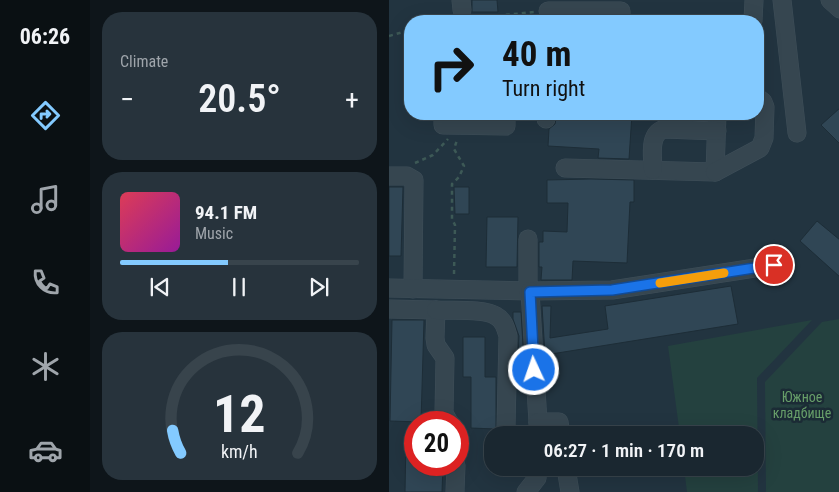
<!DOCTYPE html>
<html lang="en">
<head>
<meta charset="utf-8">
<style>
  body { margin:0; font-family:"Roboto Condensed",sans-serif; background:#27333c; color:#f1f3f6; height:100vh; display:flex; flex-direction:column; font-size:19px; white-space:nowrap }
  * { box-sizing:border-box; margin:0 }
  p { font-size:16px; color:#9fa5ab }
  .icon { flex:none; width:28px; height:28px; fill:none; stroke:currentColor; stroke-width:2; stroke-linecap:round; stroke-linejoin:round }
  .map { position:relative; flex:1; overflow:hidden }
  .drawer { display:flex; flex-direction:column; gap:12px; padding:12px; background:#0e151a; width:299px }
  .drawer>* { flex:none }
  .banner { position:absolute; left:15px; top:15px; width:360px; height:105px; border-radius:20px; box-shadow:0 5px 20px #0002,0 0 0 1px #38444c; background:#83caff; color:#111; overflow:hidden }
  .speed { position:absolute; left:15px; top:411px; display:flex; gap:10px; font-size:25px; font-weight:700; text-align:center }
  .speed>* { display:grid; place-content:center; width:65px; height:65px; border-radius:50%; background:#1a2730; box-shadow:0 5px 20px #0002,0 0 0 1px #38444c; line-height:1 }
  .speed .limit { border:8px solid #d22; background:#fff; color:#111 }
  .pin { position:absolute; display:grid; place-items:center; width:42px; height:42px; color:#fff; margin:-21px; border:2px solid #fff; border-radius:50%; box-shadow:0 1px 5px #0007 }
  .me { position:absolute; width:55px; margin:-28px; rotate:357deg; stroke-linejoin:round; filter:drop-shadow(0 0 4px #0008) }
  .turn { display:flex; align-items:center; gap:18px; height:105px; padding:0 15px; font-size:22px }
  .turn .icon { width:65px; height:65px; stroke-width:2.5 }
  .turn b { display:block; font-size:35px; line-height:42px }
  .big { font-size:38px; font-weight:600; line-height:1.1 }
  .drawer .widget { flex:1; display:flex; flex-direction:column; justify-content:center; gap:8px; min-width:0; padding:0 18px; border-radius:20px; background:#27333c }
  .drawer .dial { align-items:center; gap:0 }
  .dial svg { height:130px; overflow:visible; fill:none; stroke:#38444c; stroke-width:7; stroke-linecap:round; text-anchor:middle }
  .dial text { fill:#f1f3f6; stroke:none }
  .song { display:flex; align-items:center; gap:15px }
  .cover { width:60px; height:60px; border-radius:8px; background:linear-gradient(135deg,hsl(350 70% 55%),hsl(300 70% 35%)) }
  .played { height:5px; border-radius:2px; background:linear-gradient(90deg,#83caff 45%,#38444c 45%) }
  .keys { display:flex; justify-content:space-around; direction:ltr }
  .heat { display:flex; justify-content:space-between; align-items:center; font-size:28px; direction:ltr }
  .trip { position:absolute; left:95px; top:426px; width:280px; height:50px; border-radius:20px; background:#1a2730; box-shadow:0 5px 20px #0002,0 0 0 1px #38444c; font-weight:600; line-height:50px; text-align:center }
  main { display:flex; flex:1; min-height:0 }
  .dock { display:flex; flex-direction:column; width:90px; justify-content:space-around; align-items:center; background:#0a1013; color:#9fa5ab }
  .dock .icon { width:35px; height:35px }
  .dock .on { color:#83caff }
  .dock b { font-size:22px; color:#f1f3f6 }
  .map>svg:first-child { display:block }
</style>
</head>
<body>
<main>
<nav class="dock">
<b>06:26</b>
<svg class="icon on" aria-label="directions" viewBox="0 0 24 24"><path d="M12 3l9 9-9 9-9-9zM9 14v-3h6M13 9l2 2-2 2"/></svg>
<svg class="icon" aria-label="music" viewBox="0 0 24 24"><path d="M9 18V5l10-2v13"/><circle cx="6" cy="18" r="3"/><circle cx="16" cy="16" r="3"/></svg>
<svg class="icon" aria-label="phone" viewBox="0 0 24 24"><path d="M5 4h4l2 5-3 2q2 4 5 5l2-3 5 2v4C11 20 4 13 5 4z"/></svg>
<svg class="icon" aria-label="climate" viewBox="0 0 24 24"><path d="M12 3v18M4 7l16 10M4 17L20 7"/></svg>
<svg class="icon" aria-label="car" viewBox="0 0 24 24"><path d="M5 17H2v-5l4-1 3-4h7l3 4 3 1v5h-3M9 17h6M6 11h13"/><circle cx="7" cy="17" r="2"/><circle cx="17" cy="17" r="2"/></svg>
</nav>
<section class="drawer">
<div class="widget"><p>Climate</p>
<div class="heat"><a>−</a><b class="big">20.5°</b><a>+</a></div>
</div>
<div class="widget">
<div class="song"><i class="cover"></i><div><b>94.1 FM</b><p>Music</p></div></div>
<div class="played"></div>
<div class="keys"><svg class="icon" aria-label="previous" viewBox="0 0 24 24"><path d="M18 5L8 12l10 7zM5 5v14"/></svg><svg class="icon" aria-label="pause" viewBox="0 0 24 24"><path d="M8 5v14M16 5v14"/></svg><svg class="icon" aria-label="next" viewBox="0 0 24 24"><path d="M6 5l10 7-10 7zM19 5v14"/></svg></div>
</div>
<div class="widget dial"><svg viewBox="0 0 100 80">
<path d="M14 69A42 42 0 1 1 86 69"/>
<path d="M14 69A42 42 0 0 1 9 55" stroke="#83caff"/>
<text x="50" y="56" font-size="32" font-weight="700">12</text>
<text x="50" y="72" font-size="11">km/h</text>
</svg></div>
</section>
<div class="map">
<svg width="451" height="492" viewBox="0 0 451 492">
  <rect width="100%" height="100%" fill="#223440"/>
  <g fill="#24413f">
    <path d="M450,319v173h-73l-1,-110 57,-60z"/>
    <path d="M423,320l-55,58 1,114h-71l-3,-24h71v-33h-75l-12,-89z"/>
  </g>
  <g fill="#304655" stroke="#1d2d37">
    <path d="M83,0h25l1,12h-26z"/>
    <path d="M451,108v36l-19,-19z"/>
    <path d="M168,114h75l-3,45 -31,-1 1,-9 -51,-3 1,-17 6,-5z"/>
    <path d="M202,179l43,1v22h-4l-3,61 -54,-2 -1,19h-31l1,-13h-3v-25h4v-11l24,1 1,-29h-21v-23z"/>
    <path d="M0,187h14l-2,69h-12z"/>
    <path d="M65,187h15v27h-14z"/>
    <path d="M98,217h31l-1,50h-31z"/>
    <path d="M428,221l23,19v37l-40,-36z"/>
    <path d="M342,286l7,38 -193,31 -3,-49h9l-1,32 58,-9 -3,-23z"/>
    <path d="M124,312h8l3,51h-6l1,-27 -6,-17z"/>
    <path d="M3,320h32l-3,102 -31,-1z"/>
    <path d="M74,337h22v40h11v52l-25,-1v-51h-8z"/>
    <path d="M17,438h9v27h28l-1,27h-37z"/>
  </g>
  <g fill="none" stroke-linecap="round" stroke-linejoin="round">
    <g stroke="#3f4f59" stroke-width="19">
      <g id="minor">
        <path d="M72,0l1,10"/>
        <path d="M393,0l15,133"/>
        <path d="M441,0l10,9"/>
        <path d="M159,11h73v10"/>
        <path d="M364,21l1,-21"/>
        <path d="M54,114v11l63,1v-12"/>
        <path d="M157,119v-5"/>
        <path d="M176,168l150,4 2,-58"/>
        <path d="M264,170c0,-13 -5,-36 11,-41l53,2"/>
        <path d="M326,172l45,-24 4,-10 1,-31 -2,-5 -5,-4"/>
        <path d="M0,176h18l7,4 -1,109"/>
        <path d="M0,288l141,3 82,-1 162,-25"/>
        <path d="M139,291v-52"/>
        <path d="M141,291l8,131"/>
        <path d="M0,309l47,1 -1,28 1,7 9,13 -1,55 5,9"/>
        <path d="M47,310c14,1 49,-2 60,6 8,4 10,13 12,20l-2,91"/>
        <path d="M149,435v-13h21l2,13"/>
        <path d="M177,468l4,24"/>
        <path d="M66,492l1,-27"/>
        <path d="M137,492l11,-14 1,-10"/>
      </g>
    </g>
    <g stroke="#3d5956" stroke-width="2.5" stroke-dasharray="4 4" stroke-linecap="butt">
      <path d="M85,18l60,-6"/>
      <path d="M52,21l10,-1"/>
      <path d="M0,36l21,-6"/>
      <path d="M26,163l18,-8 15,-16"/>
      <path d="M65,274l1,-49 -3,-6v-35l7,-7 5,-11 -10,-17 3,-9"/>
    </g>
    <use href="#minor" stroke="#364650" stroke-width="18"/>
  </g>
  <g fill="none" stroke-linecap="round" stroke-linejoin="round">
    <g stroke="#114b97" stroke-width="12">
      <path id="route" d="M145,370l-4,-78 82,-2 162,-25"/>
    </g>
    <use href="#route" stroke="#1a73e8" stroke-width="9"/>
    <path stroke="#f59e0b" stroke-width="9" d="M271,283l64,-10"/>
  </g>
  <g text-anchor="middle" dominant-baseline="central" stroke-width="5" stroke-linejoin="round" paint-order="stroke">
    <g font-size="14" fill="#679e69" stroke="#1b2b35">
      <text x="413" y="397">Южное<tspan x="413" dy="16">кладбище</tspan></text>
    </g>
  </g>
</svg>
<div class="speed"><div class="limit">20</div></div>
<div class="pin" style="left:385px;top:265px;background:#d93025"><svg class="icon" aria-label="arrive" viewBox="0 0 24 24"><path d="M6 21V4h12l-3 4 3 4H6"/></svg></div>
<svg class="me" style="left:145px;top:370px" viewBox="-20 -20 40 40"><circle r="17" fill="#1a73e8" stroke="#fff" stroke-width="3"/><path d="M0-11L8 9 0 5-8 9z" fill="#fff"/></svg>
<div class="trip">06:27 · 1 min · 170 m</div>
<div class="banner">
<div class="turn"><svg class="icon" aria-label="right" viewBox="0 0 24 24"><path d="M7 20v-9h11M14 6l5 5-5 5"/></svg><div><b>40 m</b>Turn right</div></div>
</div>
</div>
</main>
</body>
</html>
